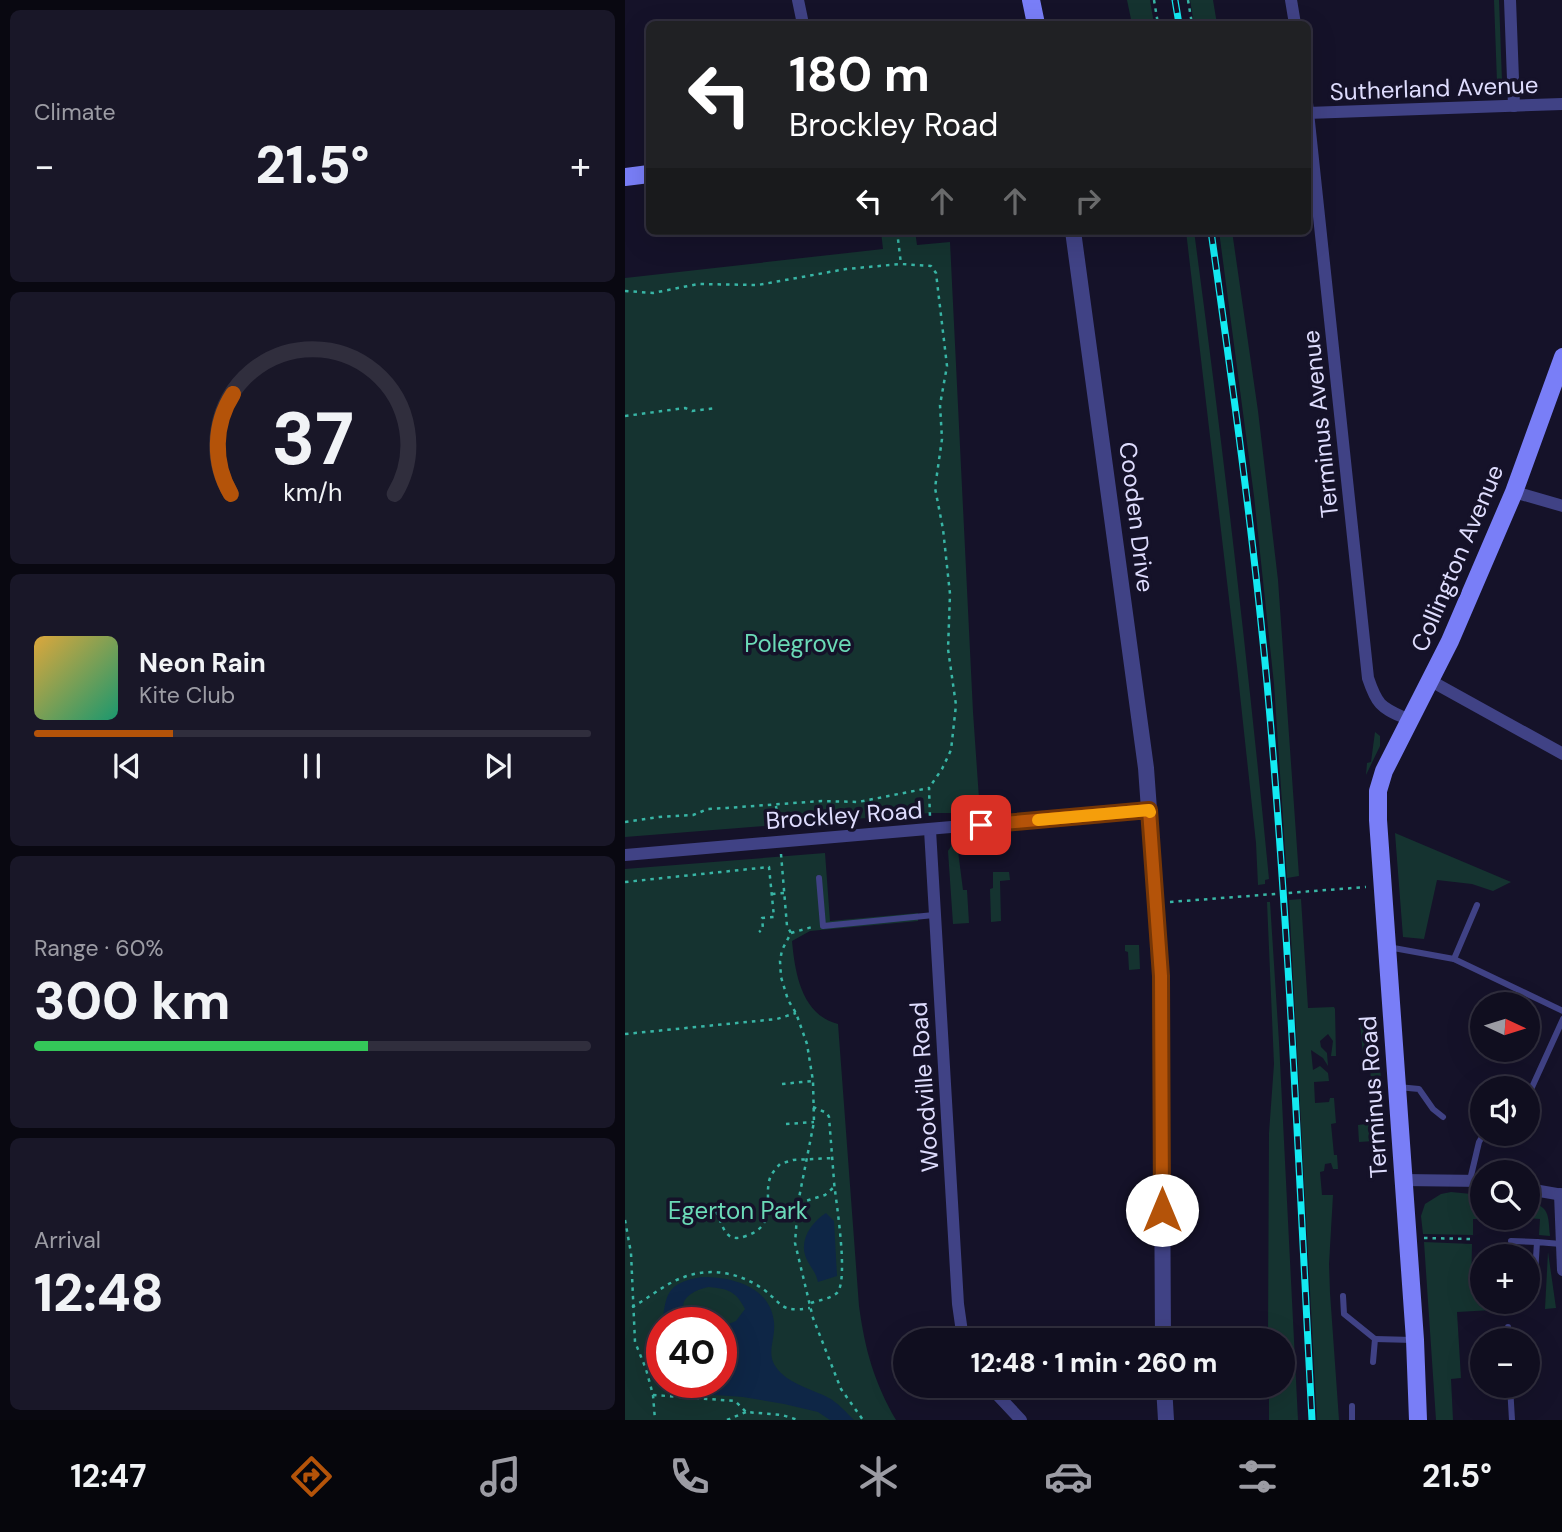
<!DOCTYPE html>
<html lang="en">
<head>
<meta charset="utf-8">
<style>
  body { margin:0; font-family:"DM Sans",sans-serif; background:#191728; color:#f1f3f6; height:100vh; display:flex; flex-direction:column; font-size:26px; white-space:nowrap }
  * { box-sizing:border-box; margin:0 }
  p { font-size:23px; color:#9c9ca4 }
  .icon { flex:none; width:38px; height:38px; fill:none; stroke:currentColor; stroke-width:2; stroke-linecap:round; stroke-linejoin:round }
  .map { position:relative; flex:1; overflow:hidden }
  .panel { display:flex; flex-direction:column; gap:10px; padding:10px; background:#090811; width:625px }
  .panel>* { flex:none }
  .hud { position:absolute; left:21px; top:21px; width:665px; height:214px; border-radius:10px; box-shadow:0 7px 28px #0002,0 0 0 2px #302e3d; background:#202124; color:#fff; overflow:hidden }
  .needle { width:46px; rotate:94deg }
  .buttons { position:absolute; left:845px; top:992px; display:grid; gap:14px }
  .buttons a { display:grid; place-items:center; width:70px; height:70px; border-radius:50%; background:#100e1f; box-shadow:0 7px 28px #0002,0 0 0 2px #302e3d; font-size:35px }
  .speed { position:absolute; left:21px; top:1307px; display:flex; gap:14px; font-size:35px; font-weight:700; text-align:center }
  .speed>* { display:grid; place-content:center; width:91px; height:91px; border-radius:50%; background:#100e1f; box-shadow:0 7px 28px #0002,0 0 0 2px #302e3d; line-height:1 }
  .speed .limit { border:10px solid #d22; background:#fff; color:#111 }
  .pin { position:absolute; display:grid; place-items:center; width:60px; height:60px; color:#fff; margin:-30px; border-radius:14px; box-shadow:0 4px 10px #0006 }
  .me { position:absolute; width:77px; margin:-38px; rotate:0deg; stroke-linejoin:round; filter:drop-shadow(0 0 5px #0008) }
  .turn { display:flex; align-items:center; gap:24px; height:147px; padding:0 28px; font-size:32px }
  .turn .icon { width:91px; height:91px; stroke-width:2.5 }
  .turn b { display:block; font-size:49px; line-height:60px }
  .lanes { display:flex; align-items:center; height:66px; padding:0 28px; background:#0003; justify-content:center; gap:35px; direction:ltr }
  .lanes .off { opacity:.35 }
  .big { font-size:52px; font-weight:800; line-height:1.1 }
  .panel .card { flex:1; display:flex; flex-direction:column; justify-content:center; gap:10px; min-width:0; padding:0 24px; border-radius:10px; background:#191728 }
  .panel .dial { align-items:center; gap:0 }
  .dial svg { height:182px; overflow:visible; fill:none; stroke:#302e3d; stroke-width:7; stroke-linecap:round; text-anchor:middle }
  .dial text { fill:#f1f3f6; stroke:none }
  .song { display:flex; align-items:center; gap:21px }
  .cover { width:84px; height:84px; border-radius:10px; background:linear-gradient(135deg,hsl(40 70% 55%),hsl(160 70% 35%)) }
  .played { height:7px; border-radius:4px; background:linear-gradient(90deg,#b45309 25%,#302e3d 25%) }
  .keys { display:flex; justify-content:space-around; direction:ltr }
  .heat { display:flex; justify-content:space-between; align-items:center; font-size:38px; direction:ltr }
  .charge { height:10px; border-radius:5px; background:linear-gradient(90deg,#34c759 60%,#302e3d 0) }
  .trip { position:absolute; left:268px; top:1328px; width:402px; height:70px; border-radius:35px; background:#100e1f; box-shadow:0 7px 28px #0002,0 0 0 2px #302e3d; font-weight:800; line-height:70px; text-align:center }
  .menu { display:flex; height:112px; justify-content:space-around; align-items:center; background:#06060c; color:#9c9ca4 }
  .menu .icon { width:49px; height:49px }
  .menu .on { color:#b45309 }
  .menu b { font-size:32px; color:#f1f3f6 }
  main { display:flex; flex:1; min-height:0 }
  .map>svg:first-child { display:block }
</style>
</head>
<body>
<main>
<section class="panel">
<div class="card"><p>Climate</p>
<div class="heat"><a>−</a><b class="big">21.5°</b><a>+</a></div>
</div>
<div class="card dial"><svg viewBox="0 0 100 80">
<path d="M14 69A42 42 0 1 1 86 69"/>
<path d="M14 69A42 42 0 0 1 15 25" stroke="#b45309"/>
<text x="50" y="56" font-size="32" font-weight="700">37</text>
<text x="50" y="72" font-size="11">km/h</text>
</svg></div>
<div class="card">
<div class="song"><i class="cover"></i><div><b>Neon Rain</b><p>Kite Club</p></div></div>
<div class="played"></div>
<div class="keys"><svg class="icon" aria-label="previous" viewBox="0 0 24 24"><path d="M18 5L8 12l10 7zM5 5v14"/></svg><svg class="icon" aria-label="pause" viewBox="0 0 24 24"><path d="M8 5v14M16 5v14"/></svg><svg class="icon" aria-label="next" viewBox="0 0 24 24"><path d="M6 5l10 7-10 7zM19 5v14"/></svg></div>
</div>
<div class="card"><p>Range · 60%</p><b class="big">300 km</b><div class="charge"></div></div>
<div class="card"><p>Arrival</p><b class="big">12:48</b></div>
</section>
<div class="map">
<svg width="938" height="1420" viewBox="0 0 938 1420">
  <rect width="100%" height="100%" fill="#151229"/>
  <g fill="#153330" fill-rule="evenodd">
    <path d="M502,0h23l4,24h-22z"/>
    <path d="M565,0h23l4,24h-23z"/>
    <path d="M869,0h5l3,81 -5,1z"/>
    <path d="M256,231h34l2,14 33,-3 23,470 7,101h-50l-305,24v-559l258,-29z"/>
    <path d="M561,231h8c29,216 54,432 75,648l-4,1v4l-7,1 -2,-42 -19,-176z"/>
    <path d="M594,231h13l26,180 20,169 21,296 -12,2 -13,-194 -20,-188z"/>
    <path d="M750,732l5,4v10l-14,29 1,-12 4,-1z"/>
    <path d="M770,833l116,49 -18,9 -21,-7 -35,-4 -13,59 -21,-2z"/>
    <path d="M381,838l2,10 -50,3 5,39h4l2,33 -16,1 -5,-73 6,-9z"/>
    <path d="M200,853l5,68 88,-8v8l-108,10 -18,10c3,33 10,74 46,83l21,282c6,44 15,76 37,114h-271v-551zM37,1323h59v59h-59z"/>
    <path d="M368,872h16l1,8 -10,1 1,40 -10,1 -1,-33 3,-1z"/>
    <path d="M676,899l7,109 26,-1 1,2 1,47h-5l2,-15 -5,-7 -8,7 1,6 6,6 1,13 -5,-8 -12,-8 2,20 7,-4 8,7 1,8 -15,1 1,21 14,-1 1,-4h4l2,25 -5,1 3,31h3l1,14h-5l-2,-6 -6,1 -1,7 -4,1 2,23h11l-4,69 1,29 9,127h-22l-28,-520z"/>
    <path d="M642,902h3l9,140 19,378h-29v-34h14v-46h-15l1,-207 5,-69z"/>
    <path d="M500,945h14l1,24 -11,1 -1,-18 -3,-1z"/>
    <path d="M735,1023h7l1,8 9,-1 4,49 -10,1 -2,-25h-6z"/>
    <path d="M757,1097l6,68 -12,1 -2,-25 -15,1 -1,-17 15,-2 -2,-25z"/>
    <path d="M826,1192l31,3 1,23 16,1h-26v16l-50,-1 -2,-18 4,-12 16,-10z"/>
    <path d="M903,1200c22,8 20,14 22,36l-11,-1 1,-16 -13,-1z"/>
    <path d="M799,1242l48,2 -1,48h11l1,10h9l1,8 -36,2 4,66 -10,1 2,41h-17z"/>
    <path d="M923,1252l8,56 -11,1z"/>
  </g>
  <g fill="#0e2646" fill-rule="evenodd">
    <path d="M201,1213l8,8 3,55 -19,6c-2,-9 -6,-13 -10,-20 -11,-19 2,-39 18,-49z"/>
    <path d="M77,1277c30,0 68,9 72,45 2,20 -11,34 7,51 12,12 33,17 48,25 9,5 17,14 25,22h-24l-12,-8 -34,-8 -41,-7 -70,-5c-34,-8 -17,-49 -11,-72 3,-10 2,-22 10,-31 8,-8 19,-10 30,-12zM84,1287c19,2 27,4 36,22l-9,12 -15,6v55h-59v-59h32c-22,-17 -7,-32 15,-36z"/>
  </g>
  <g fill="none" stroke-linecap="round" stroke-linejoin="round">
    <g stroke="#38b5a5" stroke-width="2.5" stroke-dasharray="3.5 5" stroke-linecap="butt">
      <path d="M529,0l4,24"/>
      <path d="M563,0l4,24"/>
      <path d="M272,231l4,33"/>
      <path d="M0,291l28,2 45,-9 60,1 88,-16 55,-5 30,2 5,7 11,93 -7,39 2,34 -7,49 8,41 7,65 -2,55 8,56 -5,45 -9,19 -13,19"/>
      <path d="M0,416l60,-8 7,3 25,-3"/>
      <path d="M151,806l3,24"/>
      <path d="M0,822l34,-5 34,-2 15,-6 19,-1 95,-7 36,1 71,-14 1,29"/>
      <path d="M156,854l6,72 4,7 -9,17 -2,11 1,16 7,23 8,13 11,31 6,37 1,41 -16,81 -3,40 18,75 28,71 22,31"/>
      <path d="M0,882l144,-15 5,50 -12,1 1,11 -4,3"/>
      <path d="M147,894l13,-1"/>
      <path d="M545,902l196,-15"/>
      <path d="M166,933l21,-6"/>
      <path d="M0,1034l152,-15 19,-6"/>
      <path d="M157,1084l31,-3"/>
      <path d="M188,1107l14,6 2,4 5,64"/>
      <path d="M161,1124l28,-2"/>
      <path d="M174,1203l26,-8 8,-7"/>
      <path d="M75,1205l16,7c8,14 8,32 30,24 33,-11 17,-39 24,-58 2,-5 6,-10 10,-14l13,-4 40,-2"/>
      <path d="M0,1220l6,33 4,89 11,27 7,26 2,25"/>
      <path d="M799,1238l47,1"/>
      <path d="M186,1303c8,-3 19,-4 26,-10 12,-13 -1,-91 -3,-111"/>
      <path d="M7,1307c17,-9 34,-24 52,-30 27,-10 56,-4 79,12 20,15 17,24 47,19"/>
      <path d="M28,1395l82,6 11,11 36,3 16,5"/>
      <path d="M102,1420l19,-8"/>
    </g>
    <g stroke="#404285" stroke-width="6">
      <path d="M194,878l4,48 111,-11"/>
      <path d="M763,947l66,12 109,52"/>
      <path d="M829,959l23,-54"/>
      <path d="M773,1087l21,2 14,20 10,8"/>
      <path d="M903,1096l35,-77"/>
      <path d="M845,1180l9,-38 5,-8"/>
      <path d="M886,1241l26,1"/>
      <path d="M903,1274h7l2,-32 24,2"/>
      <path d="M718,1296l1,18 31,25 -2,23"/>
      <path d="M883,1327v13"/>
      <path d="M750,1339l38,1"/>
      <path d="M885,1386l2,34"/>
      <path d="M727,1406v14"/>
    </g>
    <g stroke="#404285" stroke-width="12">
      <path d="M173,0l5,24"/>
      <path d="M666,0l4,24"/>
      <path d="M885,0l4,106"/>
      <path d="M682,103l61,575c10,30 14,29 41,42"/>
      <path d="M682,113l256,-9"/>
      <path d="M889,492l49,14"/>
      <path d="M806,681l132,73"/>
      <path d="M305,830l28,474 4,28 4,8"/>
      <path d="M0,855l524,-45"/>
      <path d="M778,1180l80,1"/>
      <path d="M903,1189l35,6"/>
      <path d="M935,1194l3,76"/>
      <path d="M364,1386l32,34"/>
    </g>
    <g stroke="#404285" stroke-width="16">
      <path d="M448,231l73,537 15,208 2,364"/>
      <path d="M539,1386l2,34"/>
    </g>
    <g stroke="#797ef7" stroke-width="18">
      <path d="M406,0l5,24"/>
      <path d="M0,177l24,-3"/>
      <path d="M793,1420l-3,-80 -37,-520v-29l6,-20 66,-130 64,-149 49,-135"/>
    </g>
    <g stroke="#13eaf2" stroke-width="7">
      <g id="rail">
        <path d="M550,0l4,24"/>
        <path d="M586,231c21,150 42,301 56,452 22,246 32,491 45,737"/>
      </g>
    </g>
    <use href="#rail" stroke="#151229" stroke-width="4.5" stroke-dasharray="13" stroke-linecap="butt"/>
  </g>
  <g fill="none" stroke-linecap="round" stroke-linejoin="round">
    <g stroke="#753606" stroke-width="18">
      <path id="route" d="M356,825l168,-15 12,166 1,234"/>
    </g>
    <use href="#route" stroke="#b45309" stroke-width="12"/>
    <path stroke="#f59e0b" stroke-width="12" d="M413,820l111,-10 1,2"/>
  </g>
  <g text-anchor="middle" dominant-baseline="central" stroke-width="7" stroke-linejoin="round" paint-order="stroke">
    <g font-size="24" fill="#dedcfd" stroke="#151229">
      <text transform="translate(809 88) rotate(-2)">Sutherland Avenue</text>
      <text transform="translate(695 424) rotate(-96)">Terminus Avenue</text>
      <text transform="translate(512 517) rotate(83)">Cooden Drive</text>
      <text transform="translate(832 558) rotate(-67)">Collington Avenue</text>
      <text transform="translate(219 815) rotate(-4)">Brockley Road</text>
      <text transform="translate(299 1087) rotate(-94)">Woodville Road</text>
      <text transform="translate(748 1097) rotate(-94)">Terminus Road</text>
    </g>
    <g font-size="24" fill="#6bdab7" stroke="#151229">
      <text x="173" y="643">Polegrove</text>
      <text x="113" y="1210">Egerton Park</text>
    </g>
  </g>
</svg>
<div class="buttons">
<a><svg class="needle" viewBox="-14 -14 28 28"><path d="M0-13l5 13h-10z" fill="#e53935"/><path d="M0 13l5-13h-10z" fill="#9c9ca4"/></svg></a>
<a><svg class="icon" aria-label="sound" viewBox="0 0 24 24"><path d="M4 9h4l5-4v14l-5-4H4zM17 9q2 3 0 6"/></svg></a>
<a><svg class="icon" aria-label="search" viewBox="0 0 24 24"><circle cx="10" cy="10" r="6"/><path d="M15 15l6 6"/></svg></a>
<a>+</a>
<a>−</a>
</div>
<div class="speed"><div class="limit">40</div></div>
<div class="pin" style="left:356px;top:825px;background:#d93025"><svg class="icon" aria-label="arrive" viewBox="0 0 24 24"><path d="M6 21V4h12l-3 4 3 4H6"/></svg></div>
<svg class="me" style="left:537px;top:1210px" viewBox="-20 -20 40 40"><circle r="19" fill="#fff"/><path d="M0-13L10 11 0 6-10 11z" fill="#b45309"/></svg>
<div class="trip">12:48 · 1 min · 260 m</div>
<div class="hud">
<div class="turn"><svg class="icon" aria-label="left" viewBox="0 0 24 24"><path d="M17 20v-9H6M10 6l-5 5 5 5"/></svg><div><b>180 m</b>Brockley Road</div></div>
<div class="lanes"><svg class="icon" aria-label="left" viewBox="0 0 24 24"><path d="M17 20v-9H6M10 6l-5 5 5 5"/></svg><svg class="icon off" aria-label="ahead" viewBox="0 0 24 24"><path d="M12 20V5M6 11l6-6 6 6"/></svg><svg class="icon off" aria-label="ahead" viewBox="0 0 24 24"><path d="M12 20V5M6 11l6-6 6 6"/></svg><svg class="icon off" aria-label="right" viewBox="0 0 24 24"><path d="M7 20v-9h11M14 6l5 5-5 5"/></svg></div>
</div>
</div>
</main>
<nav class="menu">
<b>12:47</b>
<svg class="icon on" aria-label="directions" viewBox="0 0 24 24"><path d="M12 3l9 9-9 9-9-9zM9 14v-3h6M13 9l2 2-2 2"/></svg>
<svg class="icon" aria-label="music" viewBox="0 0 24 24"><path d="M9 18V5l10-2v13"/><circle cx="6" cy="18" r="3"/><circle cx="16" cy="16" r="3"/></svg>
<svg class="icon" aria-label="phone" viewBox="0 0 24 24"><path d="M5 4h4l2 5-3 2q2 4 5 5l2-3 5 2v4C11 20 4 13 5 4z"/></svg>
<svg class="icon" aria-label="climate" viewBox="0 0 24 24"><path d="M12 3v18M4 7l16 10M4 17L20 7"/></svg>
<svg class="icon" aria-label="car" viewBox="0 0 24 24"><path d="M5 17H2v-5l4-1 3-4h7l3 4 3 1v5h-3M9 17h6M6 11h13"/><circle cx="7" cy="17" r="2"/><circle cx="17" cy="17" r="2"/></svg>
<svg class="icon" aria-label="filters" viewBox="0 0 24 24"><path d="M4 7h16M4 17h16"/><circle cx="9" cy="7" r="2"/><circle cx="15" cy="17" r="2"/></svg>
<b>21.5°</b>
</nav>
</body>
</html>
